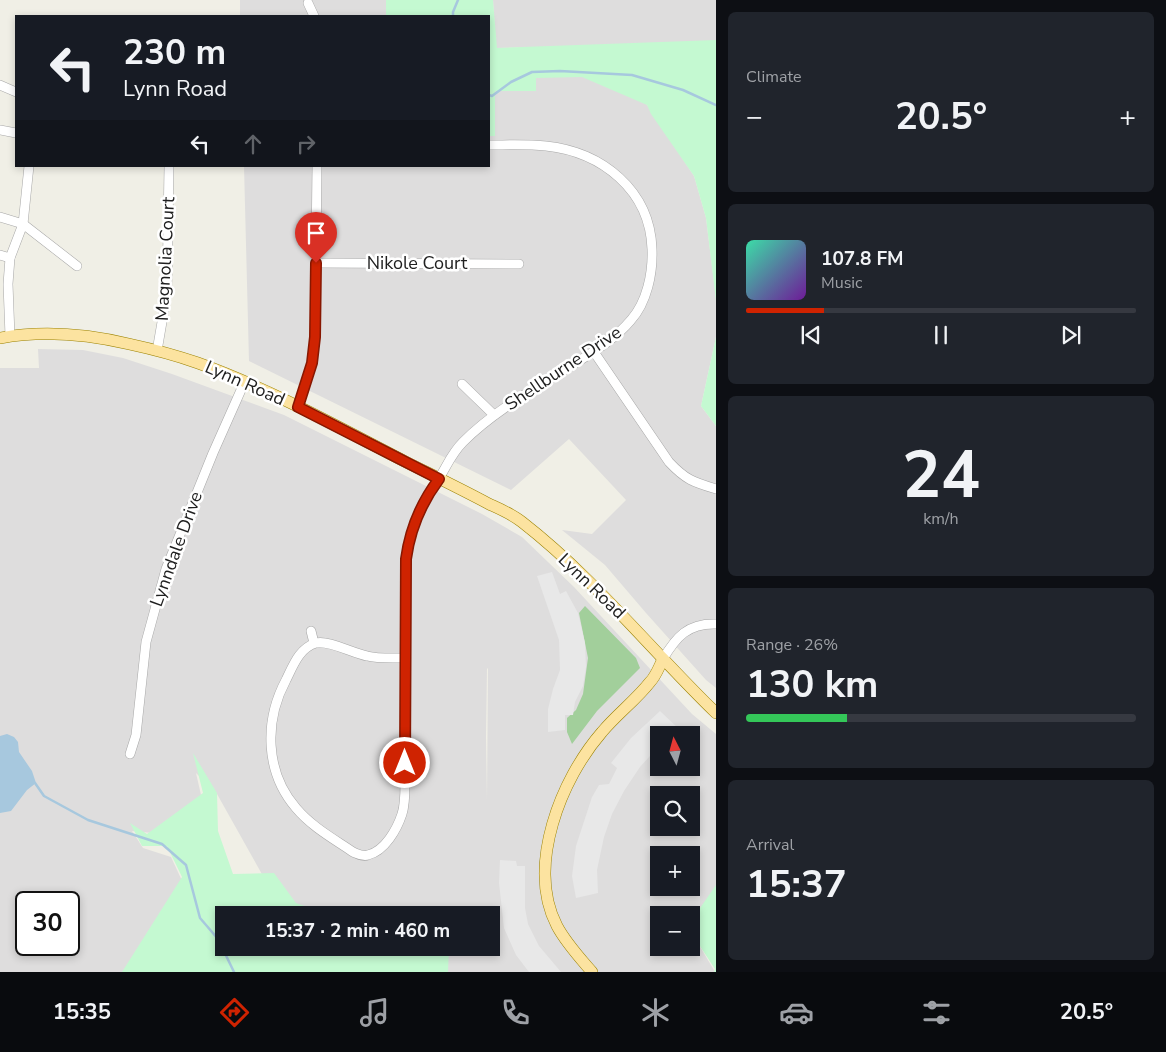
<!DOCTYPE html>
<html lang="en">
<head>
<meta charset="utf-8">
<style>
  body { margin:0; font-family:"Nunito Sans",sans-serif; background:#20242c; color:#f1f3f6; height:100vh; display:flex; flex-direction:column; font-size:19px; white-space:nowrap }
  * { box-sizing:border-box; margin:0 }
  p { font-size:16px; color:#9ea1a6 }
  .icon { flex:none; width:28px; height:28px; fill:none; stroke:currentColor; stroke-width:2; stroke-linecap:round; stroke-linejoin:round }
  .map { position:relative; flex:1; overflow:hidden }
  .panel { display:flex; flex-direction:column; gap:12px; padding:12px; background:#0d0f14; width:450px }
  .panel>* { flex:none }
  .top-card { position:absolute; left:15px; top:15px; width:475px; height:152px; border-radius:0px; box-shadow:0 2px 8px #0003; background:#171b24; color:#f1f3f6; overflow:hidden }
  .needle { width:32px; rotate:354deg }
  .fabs { position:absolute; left:650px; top:726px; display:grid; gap:10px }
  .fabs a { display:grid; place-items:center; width:50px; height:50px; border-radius:0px; background:#171b24; box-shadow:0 2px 8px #0003; font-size:25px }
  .speed { position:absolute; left:15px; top:891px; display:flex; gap:10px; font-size:25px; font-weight:700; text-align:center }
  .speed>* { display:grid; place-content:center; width:65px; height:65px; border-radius:50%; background:#171b24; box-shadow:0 2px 8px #0003; line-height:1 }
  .speed .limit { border:2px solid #111; border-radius:8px; background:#fff; color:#111 }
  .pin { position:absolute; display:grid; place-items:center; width:42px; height:42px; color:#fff; margin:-51px -21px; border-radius:50% 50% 50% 0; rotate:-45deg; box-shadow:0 0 5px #0007 }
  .pin .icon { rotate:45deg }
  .me { position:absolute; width:55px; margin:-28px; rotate:0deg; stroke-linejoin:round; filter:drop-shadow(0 0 4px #0008) }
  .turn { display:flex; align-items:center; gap:18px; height:105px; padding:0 25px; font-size:22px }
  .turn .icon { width:65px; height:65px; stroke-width:2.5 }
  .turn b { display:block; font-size:35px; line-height:42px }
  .lanes { display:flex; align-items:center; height:48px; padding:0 25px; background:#0003; justify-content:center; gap:25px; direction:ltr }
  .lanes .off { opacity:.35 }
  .big { font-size:38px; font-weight:700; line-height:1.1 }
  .panel .widget { flex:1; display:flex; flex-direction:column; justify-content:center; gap:8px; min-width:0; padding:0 18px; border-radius:8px; background:#20242c }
  .panel .dial { align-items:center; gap:0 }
  .dial b { font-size:65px; line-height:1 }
  .song { display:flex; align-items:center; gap:15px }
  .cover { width:60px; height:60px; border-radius:8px; background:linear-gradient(135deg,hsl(160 70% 55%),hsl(280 70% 35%)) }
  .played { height:5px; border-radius:2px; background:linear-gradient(90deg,#cf2301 20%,#363941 20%) }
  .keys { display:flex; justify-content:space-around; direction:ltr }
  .heat { display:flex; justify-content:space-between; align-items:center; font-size:28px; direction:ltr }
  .charge { height:8px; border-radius:4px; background:linear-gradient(90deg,#34c759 26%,#363941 0) }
  .trip { position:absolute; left:215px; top:906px; width:285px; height:50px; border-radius:0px; background:#171b24; box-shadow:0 2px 8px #0003; font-weight:700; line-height:50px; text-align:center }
  .tab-bar { display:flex; height:80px; justify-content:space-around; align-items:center; background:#090b0e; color:#9ea1a6 }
  .tab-bar .icon { width:35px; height:35px }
  .tab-bar .on { color:#cf2301 }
  .tab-bar b { font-size:22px; color:#f1f3f6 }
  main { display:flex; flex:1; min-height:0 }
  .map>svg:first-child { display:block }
</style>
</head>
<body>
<main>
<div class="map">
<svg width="716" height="972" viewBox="0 0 716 972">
  <rect width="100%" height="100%" fill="#f0efe6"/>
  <g fill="#dedddd" fill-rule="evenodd">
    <rect x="240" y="0" width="146" height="16"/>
    <path d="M493,0h223v42l-134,4 65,59 47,71 12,42 10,80v39l-15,69 15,20v262l-10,-8 -60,-67 -41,-48 -43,-35 30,4 34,-34 -57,-61 -58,51 -262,-129 -5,-195h245v-75h47v-13l-2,-31 -38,1z"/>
    <path d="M38,349l45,1 40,8 49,16 112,41 198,99 40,23 52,50 118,127 24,20v158l-17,22 -4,24 20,34h-290l-12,-24h78v-33h-181l-38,-23 -55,-98 -21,-21 5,22 -49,38 -20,-2 11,17 28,9 13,28 -46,87h-138v-604h39zM487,668l1,1 -1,131 -1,-63zM659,735h32v33h-32zM659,795h32v33h-32zM659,855h32v33h-32zM26,902h43v43h-43zM659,915h32v33h-32z"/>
  </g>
  <path fill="#a2cf9b" d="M585,606l51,52 4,10 -43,43 -25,33 -5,-12v-14l9,-8 7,-16 5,-36 -9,-45z"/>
  <g fill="#c4f9d1">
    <path d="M386,0h107l4,48 219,-8v261l-10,-83 -12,-42 -43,-62 -4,-9 -65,-28 -46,1v13h-41v45h-6v-120h-103z"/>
    <path d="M716,337v89l-15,-20z"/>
    <path d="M193,753l24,40 1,38 15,43 41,-1 22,30 34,12h-106v33h142l4,6 14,-6h65l-1,24h-326l60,-95 -15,-31h-25l-12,-23 17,11 56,-41z"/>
    <path d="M716,885v87h-2l1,-3 -21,-32 4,-26z"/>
  </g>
  <g fill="#e8e8e8">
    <path d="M552,572l8,22 6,-3 12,22 7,30 1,24 -3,19 -8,16 -2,13h-8v15l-17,2v-23l5,-20 7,-19 -1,-30 -22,-64z"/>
    <path d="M660,711l19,18 -7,6h-13v11l-19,21 -16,24 -12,23 -8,23 -7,33 1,23 -22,5 -4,-22 4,-30 16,-49 7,-12 10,-1 8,-16 -6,-5 20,-25z"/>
    <path d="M500,860l16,1 1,5h8v42l3,16 11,22 22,26h-32l-13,-17 -12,-27 -5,-45z"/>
  </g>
  <path fill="#a7c8de" d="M7,734l7,3 4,5 1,10 13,19 4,12 -9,7 -16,21 -11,2v-77z"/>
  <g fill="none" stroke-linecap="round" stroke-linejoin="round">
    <g stroke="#a7c8de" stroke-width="2.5">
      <path d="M453,16v-4l5,-12"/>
      <path d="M489,95l3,1 19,-14 21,-10 28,-1 72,4 51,15 33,15"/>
      <path d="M35,783l9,13 44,24 74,24 24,21 14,53 18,21 16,33"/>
    </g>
    <g stroke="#a7a7a7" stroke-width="10">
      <g id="minor">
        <path d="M308,3l6,13"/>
        <path d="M0,85l16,7"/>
        <path d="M0,130l16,3"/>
        <path d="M0,217l23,7 54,42"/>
        <path d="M0,255l10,3"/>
        <path d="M316,263l203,1"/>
        <path d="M10,336l-2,-52 2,-26 13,-34 6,-58"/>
        <path d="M157,351l10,-58 2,-127"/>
        <path d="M594,352l75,110c17,18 24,20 47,27"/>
        <path d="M462,384l32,31"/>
        <path d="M298,407l14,-44 3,-26 2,-171"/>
        <path d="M311,631l3,12"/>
        <path d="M405,658c-13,0 -26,1 -38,-2 -15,-3 -38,-16 -51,-13 -17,5 -23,23 -30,37 -22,41 -21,92 10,128 16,19 38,31 57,44 5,2 10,5 15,3 17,-4 29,-26 34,-41 3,-9 3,-21 3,-31l1,-224c4,-30 15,-54 32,-79 9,-14 13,-26 25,-38 32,-32 73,-54 111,-78 21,-13 41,-25 57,-44 16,-18 22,-47 21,-71 -2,-59 -50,-97 -106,-103 -19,-2 -39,-1 -57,-1"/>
        <path d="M663,659c13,-22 25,-36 53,-35"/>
        <path d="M130,754l6,-19 10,-93 20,-73 47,-116 32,-72"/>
      </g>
    </g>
    <g stroke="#9b8201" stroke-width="12">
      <g id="major">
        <path d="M0,338c43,-8 87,-4 129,6 23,5 46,11 69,19 72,26 140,64 208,99 28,14 55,27 83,42 11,5 23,10 33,18 72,56 129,128 194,191"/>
        <path d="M592,972c-12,-14 -26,-29 -35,-46 -31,-60 4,-147 45,-194 15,-18 34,-32 48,-50 6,-6 9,-15 13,-23"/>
      </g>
    </g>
    <use href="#minor" stroke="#fff" stroke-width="9"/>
    <use href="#major" stroke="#fce3a0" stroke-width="11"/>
  </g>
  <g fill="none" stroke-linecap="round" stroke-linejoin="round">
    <g stroke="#871701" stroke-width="12">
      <path id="route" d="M316,263l-1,74 -3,26 -14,44 141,72c-18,24 -29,50 -33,80l-1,204"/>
    </g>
    <use href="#route" stroke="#cf2301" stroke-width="9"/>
  </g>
  <g text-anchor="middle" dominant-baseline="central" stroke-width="5" stroke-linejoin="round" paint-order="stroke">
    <g font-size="18" fill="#202020" stroke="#fff">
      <text transform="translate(165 259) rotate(-87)">Magnolia Court</text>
      <text x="417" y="263">Nikole Court</text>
      <text transform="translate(563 368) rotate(-34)">Shellburne Drive</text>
      <text transform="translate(245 383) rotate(24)">Lynn Road</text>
      <text transform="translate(176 549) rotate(-70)">Lynndale Drive</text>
      <text transform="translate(592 586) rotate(44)">Lynn Road</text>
    </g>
  </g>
</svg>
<div class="fabs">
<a><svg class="needle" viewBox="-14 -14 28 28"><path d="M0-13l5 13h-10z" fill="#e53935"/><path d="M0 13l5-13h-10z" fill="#9ea1a6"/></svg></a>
<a><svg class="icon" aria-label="search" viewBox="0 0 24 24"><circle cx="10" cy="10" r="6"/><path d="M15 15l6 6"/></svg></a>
<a>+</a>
<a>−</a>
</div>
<div class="speed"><div class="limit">30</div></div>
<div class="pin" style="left:316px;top:263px;background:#d93025"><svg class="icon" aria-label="arrive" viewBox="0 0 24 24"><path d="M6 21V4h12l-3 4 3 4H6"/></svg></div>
<svg class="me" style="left:405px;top:763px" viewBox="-20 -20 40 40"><circle r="17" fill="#cf2301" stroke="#fff" stroke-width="3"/><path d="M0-11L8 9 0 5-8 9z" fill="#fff"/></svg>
<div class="trip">15:37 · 2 min · 460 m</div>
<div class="top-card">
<div class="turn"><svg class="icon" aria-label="left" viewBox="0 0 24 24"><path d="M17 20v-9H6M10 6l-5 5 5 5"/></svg><div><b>230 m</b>Lynn Road</div></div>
<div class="lanes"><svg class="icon" aria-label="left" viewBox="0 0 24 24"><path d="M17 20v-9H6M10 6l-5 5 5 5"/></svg><svg class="icon off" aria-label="ahead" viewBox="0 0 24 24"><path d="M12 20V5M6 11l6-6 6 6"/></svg><svg class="icon off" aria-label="right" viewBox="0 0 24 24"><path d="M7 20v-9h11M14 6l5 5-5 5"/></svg></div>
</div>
</div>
<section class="panel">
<div class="widget"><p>Climate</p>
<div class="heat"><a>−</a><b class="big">20.5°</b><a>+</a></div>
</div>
<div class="widget">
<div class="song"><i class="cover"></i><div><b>107.8 FM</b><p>Music</p></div></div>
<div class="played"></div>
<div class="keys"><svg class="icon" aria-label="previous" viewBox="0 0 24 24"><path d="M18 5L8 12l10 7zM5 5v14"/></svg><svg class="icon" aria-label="pause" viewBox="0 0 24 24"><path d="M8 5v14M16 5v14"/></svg><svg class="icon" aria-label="next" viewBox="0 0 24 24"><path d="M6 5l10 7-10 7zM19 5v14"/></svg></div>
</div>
<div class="widget dial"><b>24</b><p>km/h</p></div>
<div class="widget"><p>Range · 26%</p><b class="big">130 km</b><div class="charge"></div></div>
<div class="widget"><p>Arrival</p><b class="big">15:37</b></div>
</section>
</main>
<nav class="tab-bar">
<b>15:35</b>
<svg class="icon on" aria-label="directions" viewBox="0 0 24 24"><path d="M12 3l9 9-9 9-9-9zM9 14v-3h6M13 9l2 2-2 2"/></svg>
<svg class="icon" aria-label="music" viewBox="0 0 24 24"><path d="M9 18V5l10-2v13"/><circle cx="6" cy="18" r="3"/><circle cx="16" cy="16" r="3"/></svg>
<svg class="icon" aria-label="phone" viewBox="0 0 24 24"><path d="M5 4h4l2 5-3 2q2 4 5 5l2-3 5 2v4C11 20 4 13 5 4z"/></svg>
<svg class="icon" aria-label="climate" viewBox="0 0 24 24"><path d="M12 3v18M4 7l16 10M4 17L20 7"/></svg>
<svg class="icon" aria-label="car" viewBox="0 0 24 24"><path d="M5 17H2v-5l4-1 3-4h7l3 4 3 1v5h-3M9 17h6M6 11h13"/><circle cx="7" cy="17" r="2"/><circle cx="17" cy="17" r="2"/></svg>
<svg class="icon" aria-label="filters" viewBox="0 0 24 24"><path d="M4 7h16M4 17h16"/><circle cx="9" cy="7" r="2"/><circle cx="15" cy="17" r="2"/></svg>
<b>20.5°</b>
</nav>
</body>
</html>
